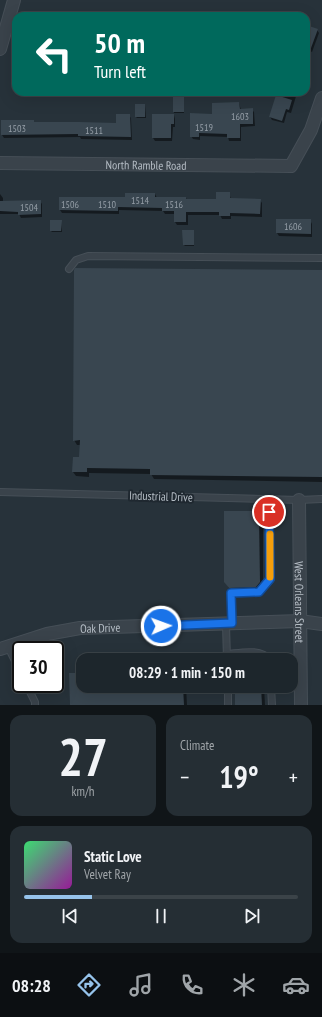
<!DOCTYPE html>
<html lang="en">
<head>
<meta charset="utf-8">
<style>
  body { margin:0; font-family:"PT Sans Narrow",sans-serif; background:#252e34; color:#f1f3f6; height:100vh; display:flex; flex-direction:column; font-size:15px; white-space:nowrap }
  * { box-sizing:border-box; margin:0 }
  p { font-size:13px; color:#a0a5a9 }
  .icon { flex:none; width:22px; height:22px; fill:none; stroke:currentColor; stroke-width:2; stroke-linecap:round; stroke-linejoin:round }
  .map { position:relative; height:705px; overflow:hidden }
  .sheet { display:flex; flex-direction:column; gap:10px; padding:10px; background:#101518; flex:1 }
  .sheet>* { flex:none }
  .banner { position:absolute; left:12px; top:12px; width:298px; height:84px; border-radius:12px; box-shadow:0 4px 16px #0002,0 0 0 1px #3b4348; background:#00695c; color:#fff; overflow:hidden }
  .speed { position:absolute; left:12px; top:641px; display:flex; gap:8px; font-size:20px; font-weight:700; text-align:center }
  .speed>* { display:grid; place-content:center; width:52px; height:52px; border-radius:50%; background:#1d262c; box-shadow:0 4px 16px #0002,0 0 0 1px #3b4348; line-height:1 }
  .speed .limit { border:2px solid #111; border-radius:6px; background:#fff; color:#111 }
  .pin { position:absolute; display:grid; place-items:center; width:34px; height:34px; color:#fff; margin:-17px; border:2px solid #fff; border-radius:50%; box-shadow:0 1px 4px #0007 }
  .me { position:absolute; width:44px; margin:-22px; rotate:88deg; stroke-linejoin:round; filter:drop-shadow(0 0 3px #0008) }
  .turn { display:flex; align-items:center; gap:14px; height:84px; padding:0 16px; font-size:18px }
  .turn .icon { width:52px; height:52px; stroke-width:2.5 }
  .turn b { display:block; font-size:28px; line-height:34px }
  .big { font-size:30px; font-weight:700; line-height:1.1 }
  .sheet .card { flex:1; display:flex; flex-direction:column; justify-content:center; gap:6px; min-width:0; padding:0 14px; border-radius:12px; background:#252e34 }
  .sheet .dial { align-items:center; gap:0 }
  .dial b { font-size:52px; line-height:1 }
  .song { display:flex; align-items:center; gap:12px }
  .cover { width:48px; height:48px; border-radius:6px; background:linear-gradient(135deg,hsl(140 70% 55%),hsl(300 70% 35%)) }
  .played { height:4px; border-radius:2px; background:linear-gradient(90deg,#96c3eb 25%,#3b4348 25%) }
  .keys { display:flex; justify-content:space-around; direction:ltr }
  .heat { display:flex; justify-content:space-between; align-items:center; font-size:22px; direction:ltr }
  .sheet .tiles { flex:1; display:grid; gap:10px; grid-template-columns:1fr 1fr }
  .card:last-child { grid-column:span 2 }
  .trip { position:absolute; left:76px; top:653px; width:222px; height:40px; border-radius:12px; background:#1d262c; box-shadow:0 4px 16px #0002,0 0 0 1px #3b4348; font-weight:700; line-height:40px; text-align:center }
  .tabs { display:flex; height:64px; justify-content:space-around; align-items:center; background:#0c0f12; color:#a0a5a9 }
  .tabs .icon { width:28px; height:28px }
  .tabs .on { color:#96c3eb }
  .tabs b { font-size:18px; color:#f1f3f6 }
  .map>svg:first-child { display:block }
</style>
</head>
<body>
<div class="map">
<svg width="322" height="705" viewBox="0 0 322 705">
  <rect width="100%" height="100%" fill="#27323a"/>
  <g fill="#0007">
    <rect x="58" y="13" width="10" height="3"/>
    <path d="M251,13l28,2 1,1h-29z"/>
    <path d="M306,26l11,4 2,3 -7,19 -6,-3z"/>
    <path d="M284,92h15v1h-2l-6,20 -4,-1 -3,11 -12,-3 -2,-3 12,-19z"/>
    <path d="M183,96l1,17h-10v-2z"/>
    <path d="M239,103l2,7h11l2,2 1,14 -14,1v14h-12l-1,-4 -28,-1v4l-7,-1 -2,-3 22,-21z"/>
    <path d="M145,105l1,13h-9l-1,-1z"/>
    <path d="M129,115l2,3 1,22 -51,-1 -1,-2 -76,1 -2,-3v-14l32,2 83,1z"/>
    <path d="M174,115l1,4v8h-2l-1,14h-17l-2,-3z"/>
    <path d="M229,193l2,6 29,1 2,3v14l-31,-1v3h-9l-2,-4h-32v10h-11l-2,-3v-8h-10l-2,-3 -44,-1v4l-57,-1 -2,-3 95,-16 2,4h29l1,2h30z"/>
    <path d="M0,194l3,4v4l37,-1 2,3v13l-21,1 -2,-4h-19z"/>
    <path d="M310,220l2,4v13l-33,-1 -2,-3z"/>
    <path d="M61,221l1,11h-10l-1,-1z"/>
    <path d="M194,232v14h-9l-1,-1z"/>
    <path d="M322,271v211l-168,-3 -3,-5 -62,-1v4l-13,-1 -3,-4 7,-14 1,-13h-4l-3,-5z"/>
    <path d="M259,516l4,7v66l-30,5 -8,-12z"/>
    <path d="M182,655l3,5h-99v-3z"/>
    <path d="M83,674v12h103l1,19h-116z"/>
    <path d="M236,686h28l1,19h-29z"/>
  </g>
  <g fill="#394650">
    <path d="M306,25l12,4 -11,30 -1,-1z"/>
    <rect x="173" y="95" width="11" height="17"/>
    <path d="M276,95l16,5 -3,10 -3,-1 -4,12 -13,-4z"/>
    <path d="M239,102l1,7 13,-1v16h-13v14h-13v-4l-28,-1v4h-9v-24l22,1v-11z"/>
    <rect x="135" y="104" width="10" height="13"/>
    <path d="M116,114h14l1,23 -53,-1v-2l-77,1v-15h33v2h45l37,1z"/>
    <path d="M152,114h22v10h-3v14h-19z"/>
    <path d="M216,192h14v6l31,1 -1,15 -30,-1v3h-11v-4h-33v10h-12v-11h-12v-3l-44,-1v4l-59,-1v-13h66v-4h30v4h31v2h30z"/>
    <path d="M41,200v14l-23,1v-3l-18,-1v-10z"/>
    <path d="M276,219h35v15l-35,-1z"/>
    <path d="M50,220h12l-1,11h-11z"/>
    <path d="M182,230h12v15h-11z"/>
    <path d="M75,268l247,2v207l-172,-2v-6l-63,-1v4h-15l1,-15h6l1,-17 -7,1 1,-171z"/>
    <path d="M224,511h31l4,5 1,66 -4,5 -27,1 -5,-6z"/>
    <path d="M69,673h14v13h100l1,19h-114z"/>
    <path d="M235,686h26l1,19h-27z"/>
  </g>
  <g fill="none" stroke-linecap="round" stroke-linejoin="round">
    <g stroke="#464f57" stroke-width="8">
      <g id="service">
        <path d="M69,269l7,-9 12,-4 234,2"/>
        <path d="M0,492l299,8 23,-1"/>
        <path d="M232,623l-1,-30 28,-1 12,-13 -2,-68"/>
        <path d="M226,624l1,36"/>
        <path d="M8,647l13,26"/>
        <path d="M227,654c13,-1 34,-6 43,6"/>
        <path d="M26,684l9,18v3"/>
        <path d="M228,686v19"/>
        <path d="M271,686l1,19"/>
      </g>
    </g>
    <g stroke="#464f57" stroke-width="14">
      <g id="minor">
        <path d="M0,49l14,-49"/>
        <path id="s1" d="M0,163l291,3 20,-36 11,-32"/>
        <path id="s2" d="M299,500l2,205"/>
        <path id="s3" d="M0,649l47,-15 33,-6 220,-7 22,3"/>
      </g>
    </g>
    <use href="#service" stroke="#3a434b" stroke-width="6"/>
    <use href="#minor" stroke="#3a434b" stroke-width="12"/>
  </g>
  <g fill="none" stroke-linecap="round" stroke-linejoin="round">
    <g stroke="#114b97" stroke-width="10">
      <path id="route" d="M161,626l71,-3 -1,-30 28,-1 11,-13 -1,-67"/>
    </g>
    <use href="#route" stroke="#1a73e8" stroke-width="7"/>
    <path stroke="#f59e0b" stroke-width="7" d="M270,534v43"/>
  </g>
  <g text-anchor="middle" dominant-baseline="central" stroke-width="4" stroke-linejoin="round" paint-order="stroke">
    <g font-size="10" fill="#959ea7">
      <text x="240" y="116">1603</text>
      <text x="204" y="127">1519</text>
      <text x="17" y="128">1503</text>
      <text x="94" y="130">1511</text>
      <text x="140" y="200">1514</text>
      <text x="70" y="204">1506</text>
      <text x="107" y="204">1510</text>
      <text x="174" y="204">1516</text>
      <text x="29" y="207">1504</text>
      <text x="293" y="226">1606</text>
    </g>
    <g font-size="12" fill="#b6bec6" stroke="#1f2830">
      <text stroke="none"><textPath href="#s1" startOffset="146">North Ramble Road</textPath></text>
      <text transform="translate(161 496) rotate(2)">Industrial Drive</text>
      <text stroke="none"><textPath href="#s2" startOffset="102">West Orleans Street</textPath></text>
      <text stroke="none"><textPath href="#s3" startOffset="103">Oak Drive</textPath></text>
    </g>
  </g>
</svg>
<div class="speed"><div class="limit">30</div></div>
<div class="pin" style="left:269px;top:512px;background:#d93025"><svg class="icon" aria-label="arrive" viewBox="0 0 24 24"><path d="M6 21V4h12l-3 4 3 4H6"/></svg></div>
<svg class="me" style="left:161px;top:626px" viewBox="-20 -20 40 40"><circle r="17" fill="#1a73e8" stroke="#fff" stroke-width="3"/><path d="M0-11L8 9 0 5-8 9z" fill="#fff"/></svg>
<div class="trip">08:29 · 1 min · 150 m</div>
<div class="banner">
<div class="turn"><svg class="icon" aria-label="left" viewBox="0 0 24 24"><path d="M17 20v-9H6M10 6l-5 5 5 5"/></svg><div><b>50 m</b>Turn left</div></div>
</div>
</div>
<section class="sheet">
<div class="tiles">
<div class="card dial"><b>27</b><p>km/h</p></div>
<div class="card"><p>Climate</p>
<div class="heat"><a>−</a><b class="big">19°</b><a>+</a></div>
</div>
<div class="card">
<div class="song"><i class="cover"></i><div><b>Static Love</b><p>Velvet Ray</p></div></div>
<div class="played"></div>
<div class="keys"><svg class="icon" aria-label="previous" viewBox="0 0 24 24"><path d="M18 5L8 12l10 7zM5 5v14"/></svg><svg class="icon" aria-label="pause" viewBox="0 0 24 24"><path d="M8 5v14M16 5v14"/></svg><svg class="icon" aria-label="next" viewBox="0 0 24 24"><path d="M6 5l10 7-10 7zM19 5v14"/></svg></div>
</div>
</div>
</section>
<nav class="tabs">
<b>08:28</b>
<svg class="icon on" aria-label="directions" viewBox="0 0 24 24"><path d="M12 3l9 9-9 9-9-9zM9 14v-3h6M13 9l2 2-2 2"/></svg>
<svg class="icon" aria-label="music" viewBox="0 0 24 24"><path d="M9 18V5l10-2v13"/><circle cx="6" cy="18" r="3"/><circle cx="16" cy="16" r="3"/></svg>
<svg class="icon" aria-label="phone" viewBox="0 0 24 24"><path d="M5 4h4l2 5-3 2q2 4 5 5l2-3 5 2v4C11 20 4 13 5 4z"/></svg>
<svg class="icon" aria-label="climate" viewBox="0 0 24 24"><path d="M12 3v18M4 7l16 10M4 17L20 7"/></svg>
<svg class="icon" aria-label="car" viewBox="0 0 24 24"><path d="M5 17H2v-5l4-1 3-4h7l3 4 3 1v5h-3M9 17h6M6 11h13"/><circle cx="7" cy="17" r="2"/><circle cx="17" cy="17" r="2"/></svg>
</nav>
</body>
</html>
